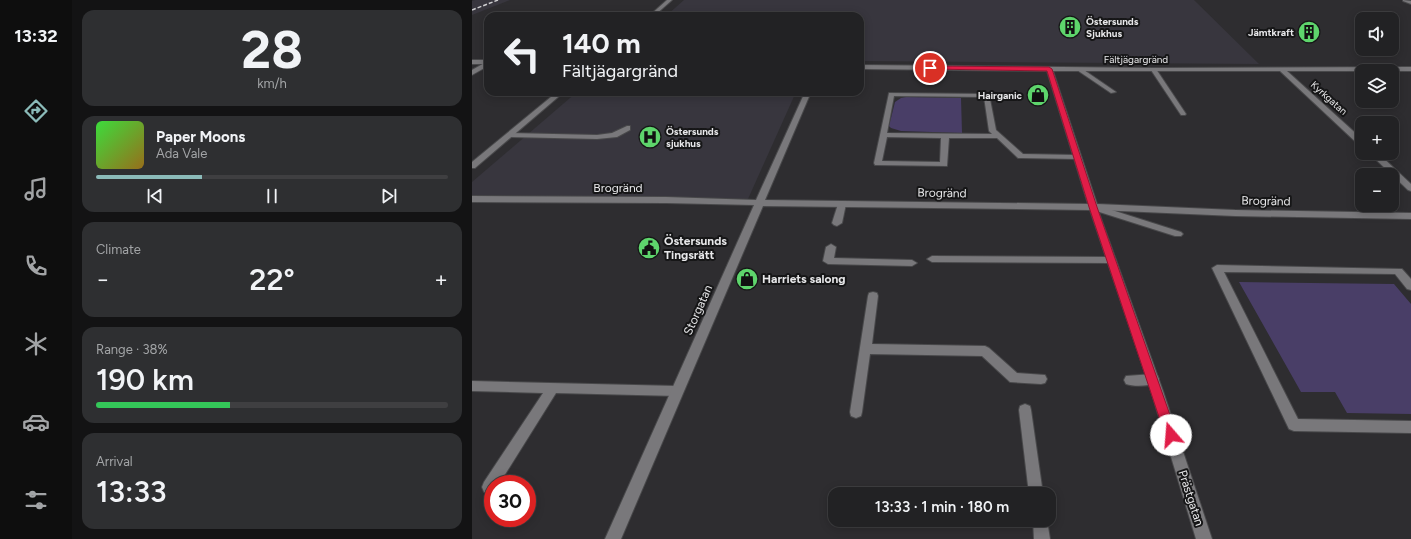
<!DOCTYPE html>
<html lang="en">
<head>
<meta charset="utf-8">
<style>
  body { margin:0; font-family:Figtree,sans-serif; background:#2e2f31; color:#f1f3f6; height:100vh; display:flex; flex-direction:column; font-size:15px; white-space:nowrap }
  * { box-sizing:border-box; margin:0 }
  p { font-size:13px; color:#a2a4a6 }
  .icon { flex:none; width:22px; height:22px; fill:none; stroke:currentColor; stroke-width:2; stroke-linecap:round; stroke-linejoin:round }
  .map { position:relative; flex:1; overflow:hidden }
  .sheet { display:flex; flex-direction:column; gap:10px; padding:10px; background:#131314; width:400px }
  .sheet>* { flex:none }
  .top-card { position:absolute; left:12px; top:12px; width:380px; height:84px; border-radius:12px; box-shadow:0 2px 10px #0003,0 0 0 1px #3f3f41; background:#222224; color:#f1f3f6; overflow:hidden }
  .fabs { position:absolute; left:883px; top:12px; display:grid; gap:8px }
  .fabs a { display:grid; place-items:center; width:44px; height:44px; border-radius:8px; background:#222224; box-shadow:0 2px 10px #0003,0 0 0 1px #3f3f41; font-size:20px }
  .speed { position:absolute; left:12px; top:475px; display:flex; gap:8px; font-size:20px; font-weight:700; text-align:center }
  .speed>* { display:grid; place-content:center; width:52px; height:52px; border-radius:50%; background:#222224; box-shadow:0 2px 10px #0003,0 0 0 1px #3f3f41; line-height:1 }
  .speed .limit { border:6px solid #d22; background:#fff; color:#111 }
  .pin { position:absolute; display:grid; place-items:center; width:34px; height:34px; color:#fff; margin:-17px; border:2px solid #fff; border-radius:50%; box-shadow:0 1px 4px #0007 }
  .me { position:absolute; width:44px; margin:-22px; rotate:342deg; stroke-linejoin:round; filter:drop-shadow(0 0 3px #0008) }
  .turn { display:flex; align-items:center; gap:14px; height:84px; padding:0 12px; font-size:18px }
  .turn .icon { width:52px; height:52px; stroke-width:2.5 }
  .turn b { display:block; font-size:28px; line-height:34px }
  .big { font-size:30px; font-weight:600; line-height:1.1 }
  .sheet .tile { flex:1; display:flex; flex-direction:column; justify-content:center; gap:6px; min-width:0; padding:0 14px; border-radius:12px; background:#2e2f31 }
  .sheet .dial { align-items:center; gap:0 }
  .dial b { font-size:52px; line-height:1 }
  .song { display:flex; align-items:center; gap:12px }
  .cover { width:48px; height:48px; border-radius:6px; background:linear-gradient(135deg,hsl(120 70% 55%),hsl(40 70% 35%)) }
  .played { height:4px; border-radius:2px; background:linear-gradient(90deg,#8bbbb9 30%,#3f3f41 30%) }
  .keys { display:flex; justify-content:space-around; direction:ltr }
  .heat { display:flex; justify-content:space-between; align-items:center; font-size:22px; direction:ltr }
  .charge { height:6px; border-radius:3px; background:linear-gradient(90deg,#34c759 38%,#3f3f41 0) }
  .trip { position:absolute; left:356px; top:487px; width:228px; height:40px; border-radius:12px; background:#222224; box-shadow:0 2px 10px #0003,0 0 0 1px #3f3f41; font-weight:600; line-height:40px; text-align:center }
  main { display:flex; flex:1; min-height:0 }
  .tabs { display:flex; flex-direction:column; width:72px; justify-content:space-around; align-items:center; background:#0e0e0e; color:#a2a4a6 }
  .tabs .icon { width:28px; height:28px }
  .tabs .on { color:#8bbbb9 }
  .tabs b { font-size:18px; color:#f1f3f6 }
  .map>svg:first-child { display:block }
</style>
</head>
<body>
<main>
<nav class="tabs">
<b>13:32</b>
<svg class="icon on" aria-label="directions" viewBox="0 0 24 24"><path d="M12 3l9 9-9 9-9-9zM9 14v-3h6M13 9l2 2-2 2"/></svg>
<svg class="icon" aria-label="music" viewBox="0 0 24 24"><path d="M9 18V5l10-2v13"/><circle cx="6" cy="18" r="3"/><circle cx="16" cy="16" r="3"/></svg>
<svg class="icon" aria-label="phone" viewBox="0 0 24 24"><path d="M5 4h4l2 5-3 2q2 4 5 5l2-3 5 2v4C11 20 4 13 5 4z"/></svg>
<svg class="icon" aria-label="climate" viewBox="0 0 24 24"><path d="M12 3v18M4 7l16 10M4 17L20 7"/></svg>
<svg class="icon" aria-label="car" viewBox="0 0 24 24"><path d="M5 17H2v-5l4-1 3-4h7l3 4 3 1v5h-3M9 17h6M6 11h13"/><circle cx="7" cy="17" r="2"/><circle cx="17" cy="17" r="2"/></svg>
<svg class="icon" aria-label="filters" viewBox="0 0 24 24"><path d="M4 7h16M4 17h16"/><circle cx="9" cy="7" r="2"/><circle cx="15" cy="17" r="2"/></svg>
</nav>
<section class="sheet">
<div class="tile dial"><b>28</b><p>km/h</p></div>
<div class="tile">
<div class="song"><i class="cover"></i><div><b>Paper Moons</b><p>Ada Vale</p></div></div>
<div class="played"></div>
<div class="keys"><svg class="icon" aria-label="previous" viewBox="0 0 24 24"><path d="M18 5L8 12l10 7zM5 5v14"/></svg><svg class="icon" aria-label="pause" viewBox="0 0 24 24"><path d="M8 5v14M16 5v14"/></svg><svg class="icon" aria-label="next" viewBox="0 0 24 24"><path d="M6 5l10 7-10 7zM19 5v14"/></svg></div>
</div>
<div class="tile"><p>Climate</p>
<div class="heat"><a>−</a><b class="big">22°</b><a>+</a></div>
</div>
<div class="tile"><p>Range · 38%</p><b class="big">190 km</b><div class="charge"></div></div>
<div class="tile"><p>Arrival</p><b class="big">13:33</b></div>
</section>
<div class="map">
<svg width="939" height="539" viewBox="0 0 939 539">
  <rect width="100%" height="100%" fill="#2e2d30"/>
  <g fill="#38363e">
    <path d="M3,0h35l-38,15v-14z"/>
    <path d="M212,0h510l65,64 -399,-3v-45h-194z"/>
    <path d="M105,92h219l-48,107 -276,-4v-13z"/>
  </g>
  <g fill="#493e67">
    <path d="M434,97l55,1 1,35 -61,-2 -10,-3 -2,-2 6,-24 6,-4z"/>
    <path d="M767,282l155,2 17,20v110l-64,-1 -12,-21h-34z"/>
  </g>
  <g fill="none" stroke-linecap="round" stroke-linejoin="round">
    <g stroke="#48484a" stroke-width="2">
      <g id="service">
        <path d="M16,61v5l-16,9v-5z"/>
        <path d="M605,68h4l35,24 -5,1 -34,-23z"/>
        <path d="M680,69h4l30,45 -1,1h-4l-30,-45z"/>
        <path d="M417,93l100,1 7,36 27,24 53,1 4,2 -4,2 -55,-1h-3l-21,-20h-48l-2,28 -72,-1 -1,-2zM422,96l90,1 5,34 3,3 -105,-1zM415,137l54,1 -1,24 -58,-1z"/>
        <path d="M155,126h3v4l-13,7 -20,2 -87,-2 -4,-2 4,-2 87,2 15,-2z"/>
        <path d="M370,201l4,3 -4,19 -5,3 -3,-1 -2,-2 6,-19z"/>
        <path d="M621,204l88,28 2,2 -2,2h-6l-85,-27 -1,-2 1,-2z"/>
        <path d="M359,244l5,3 -2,11 78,2 5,3 -5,3 -84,-2 -5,-3 3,-14z"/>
        <path d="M460,256l179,1 5,3 -5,3 -179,-1 -5,-3z"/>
        <path d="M745,265l185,4 9,10v11l-4,-1 -12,-15 -171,-2 74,147 113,2v12l-117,-2 -5,-2 -77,-161z"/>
        <path d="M401,292l4,1 1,3 -6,48 113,2 4,2 28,25 28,2 2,4 -2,4 -4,1 -31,-2 -28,-26 -112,-2 -8,58 -1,4 -5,2 -5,-2 -1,-4 18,-116 1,-3z"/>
        <path d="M681,374l4,1 2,4 -2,4c-8,3 -23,4 -31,1l-2,-4 2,-4z"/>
        <path d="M0,381l205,5 4,1 2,4 -2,4 -4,1 -121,-3 -57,91h-6v8l-4,2 -5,-2 -2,-5 2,-5 59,-89 -71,-2z"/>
        <path d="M553,404l5,2 1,4 12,84h-14l-10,-84 1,-4z"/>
        <path d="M561,520h14l3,19h-16z"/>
      </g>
    </g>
    <g stroke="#48484a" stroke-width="2">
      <g id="minor">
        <path d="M195,0h5l-18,16h-5z"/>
        <rect x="0" y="60" width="16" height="4"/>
        <path d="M388,65l294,3 257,-1v4h-124l75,68v6h-3l-79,-74h-227l44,133 138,6 176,3v6l-176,-3 -137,-6 65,181 49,148h-16l-45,-148 -61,-181 -327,-4 -142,333h-16l149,-334 -88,-2 -194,-1v-6l194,1 90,3 49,-108h6l-46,108 323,4 -41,-133 -187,-2z"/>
        <path d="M85,92h7l-89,76h-3v-6z"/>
        <path d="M897,153h9l33,31v7l-3,-1z"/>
      </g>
    </g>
    <g stroke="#48484a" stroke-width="2">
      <path id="secondary" d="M931,0l8,1v3l-8,-3z"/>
    </g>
    <use href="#service" fill="#79787b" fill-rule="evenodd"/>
    <use href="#minor" fill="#79787b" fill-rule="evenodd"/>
    <use href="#secondary" fill="#79787b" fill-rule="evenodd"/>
    <path stroke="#ceced0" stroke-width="1.5" stroke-dasharray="4 2" stroke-linecap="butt" d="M0,10l26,-10"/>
  </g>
  <path fill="#e11d48" stroke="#92132f" d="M456,66l121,1 3,2 45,138 80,228 -2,4 -4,2 -5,-2 -1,-4 -76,-228 -42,-136 -117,-2h-2z"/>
  <defs>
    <g id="building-disc" transform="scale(1.15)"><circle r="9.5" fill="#5ed56c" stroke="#161617"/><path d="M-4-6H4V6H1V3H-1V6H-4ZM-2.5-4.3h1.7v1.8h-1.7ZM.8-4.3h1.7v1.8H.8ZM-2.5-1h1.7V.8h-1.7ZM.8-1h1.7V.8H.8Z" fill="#111"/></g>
    <g id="shop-disc" transform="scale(1.15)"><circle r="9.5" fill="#5ed56c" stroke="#161617"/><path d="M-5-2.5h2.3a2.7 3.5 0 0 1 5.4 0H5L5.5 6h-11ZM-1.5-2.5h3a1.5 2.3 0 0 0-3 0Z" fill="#111"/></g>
    <g id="hospital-disc" transform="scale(1.15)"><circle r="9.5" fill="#5ed56c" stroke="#161617"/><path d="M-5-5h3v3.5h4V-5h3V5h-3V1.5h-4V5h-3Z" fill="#111"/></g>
    <g id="civic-disc" transform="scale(1.15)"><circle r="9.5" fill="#5ed56c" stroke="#161617"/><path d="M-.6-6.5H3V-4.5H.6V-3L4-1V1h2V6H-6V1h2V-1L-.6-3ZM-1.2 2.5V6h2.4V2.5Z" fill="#111"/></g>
  </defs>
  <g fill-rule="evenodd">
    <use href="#building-disc" x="598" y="27"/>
    <use href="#building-disc" x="837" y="32"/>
    <use href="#shop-disc" x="566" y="95"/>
    <use href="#hospital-disc" x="178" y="137"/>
    <use href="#civic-disc" x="177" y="248"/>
    <use href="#shop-disc" x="275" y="279"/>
  </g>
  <g text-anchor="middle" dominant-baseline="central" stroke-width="4" stroke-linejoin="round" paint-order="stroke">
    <g font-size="10" font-weight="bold" fill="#e8e8ea" stroke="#161617" text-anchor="start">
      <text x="614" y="21">Östersunds<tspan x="614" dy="12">Sjukhus</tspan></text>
      <text x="822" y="32" text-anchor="end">Jämtkraft</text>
      <text x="550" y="95" text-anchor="end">Hairganic</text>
      <text x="194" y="131">Östersunds<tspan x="194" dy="12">sjukhus</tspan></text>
    </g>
    <g font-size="10" fill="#e8e8ea" stroke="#161617">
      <text x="664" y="59">Fältjägargränd</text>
      <text transform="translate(857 98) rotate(42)">Kyrkgatan</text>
    </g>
    <g font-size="12" fill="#e8e8ea" stroke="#161617">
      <text x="146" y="188">Brogränd</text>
      <text transform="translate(470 193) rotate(1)">Brogränd</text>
      <text transform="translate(794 201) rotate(1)">Brogränd</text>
      <text transform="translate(226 310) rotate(-66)">Storgatan</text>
      <text transform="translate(719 498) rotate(72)">Prästgatan</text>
    </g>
    <g font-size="12" font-weight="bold" fill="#e8e8ea" stroke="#161617" text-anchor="start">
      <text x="192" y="241">Östersunds<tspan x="192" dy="14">Tingsrätt</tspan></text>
      <text x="290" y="279">Harriets salong</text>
    </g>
  </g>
</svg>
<div class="fabs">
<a><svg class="icon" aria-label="sound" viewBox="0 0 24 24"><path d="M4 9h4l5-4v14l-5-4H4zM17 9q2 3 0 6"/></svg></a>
<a><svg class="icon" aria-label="layers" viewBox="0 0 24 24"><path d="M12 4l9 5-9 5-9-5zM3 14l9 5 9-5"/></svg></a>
<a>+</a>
<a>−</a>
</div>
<div class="speed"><div class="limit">30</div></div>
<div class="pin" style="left:458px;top:68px;background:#d93025"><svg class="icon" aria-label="arrive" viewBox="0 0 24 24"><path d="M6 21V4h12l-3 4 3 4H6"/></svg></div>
<svg class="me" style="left:699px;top:435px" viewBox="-20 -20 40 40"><circle r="19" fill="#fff"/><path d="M0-13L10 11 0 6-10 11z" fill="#e11d48"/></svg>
<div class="trip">13:33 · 1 min · 180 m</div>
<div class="top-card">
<div class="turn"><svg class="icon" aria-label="left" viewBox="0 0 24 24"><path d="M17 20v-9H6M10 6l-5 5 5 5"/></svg><div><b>140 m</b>Fältjägargränd</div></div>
</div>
</div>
</main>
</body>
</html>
